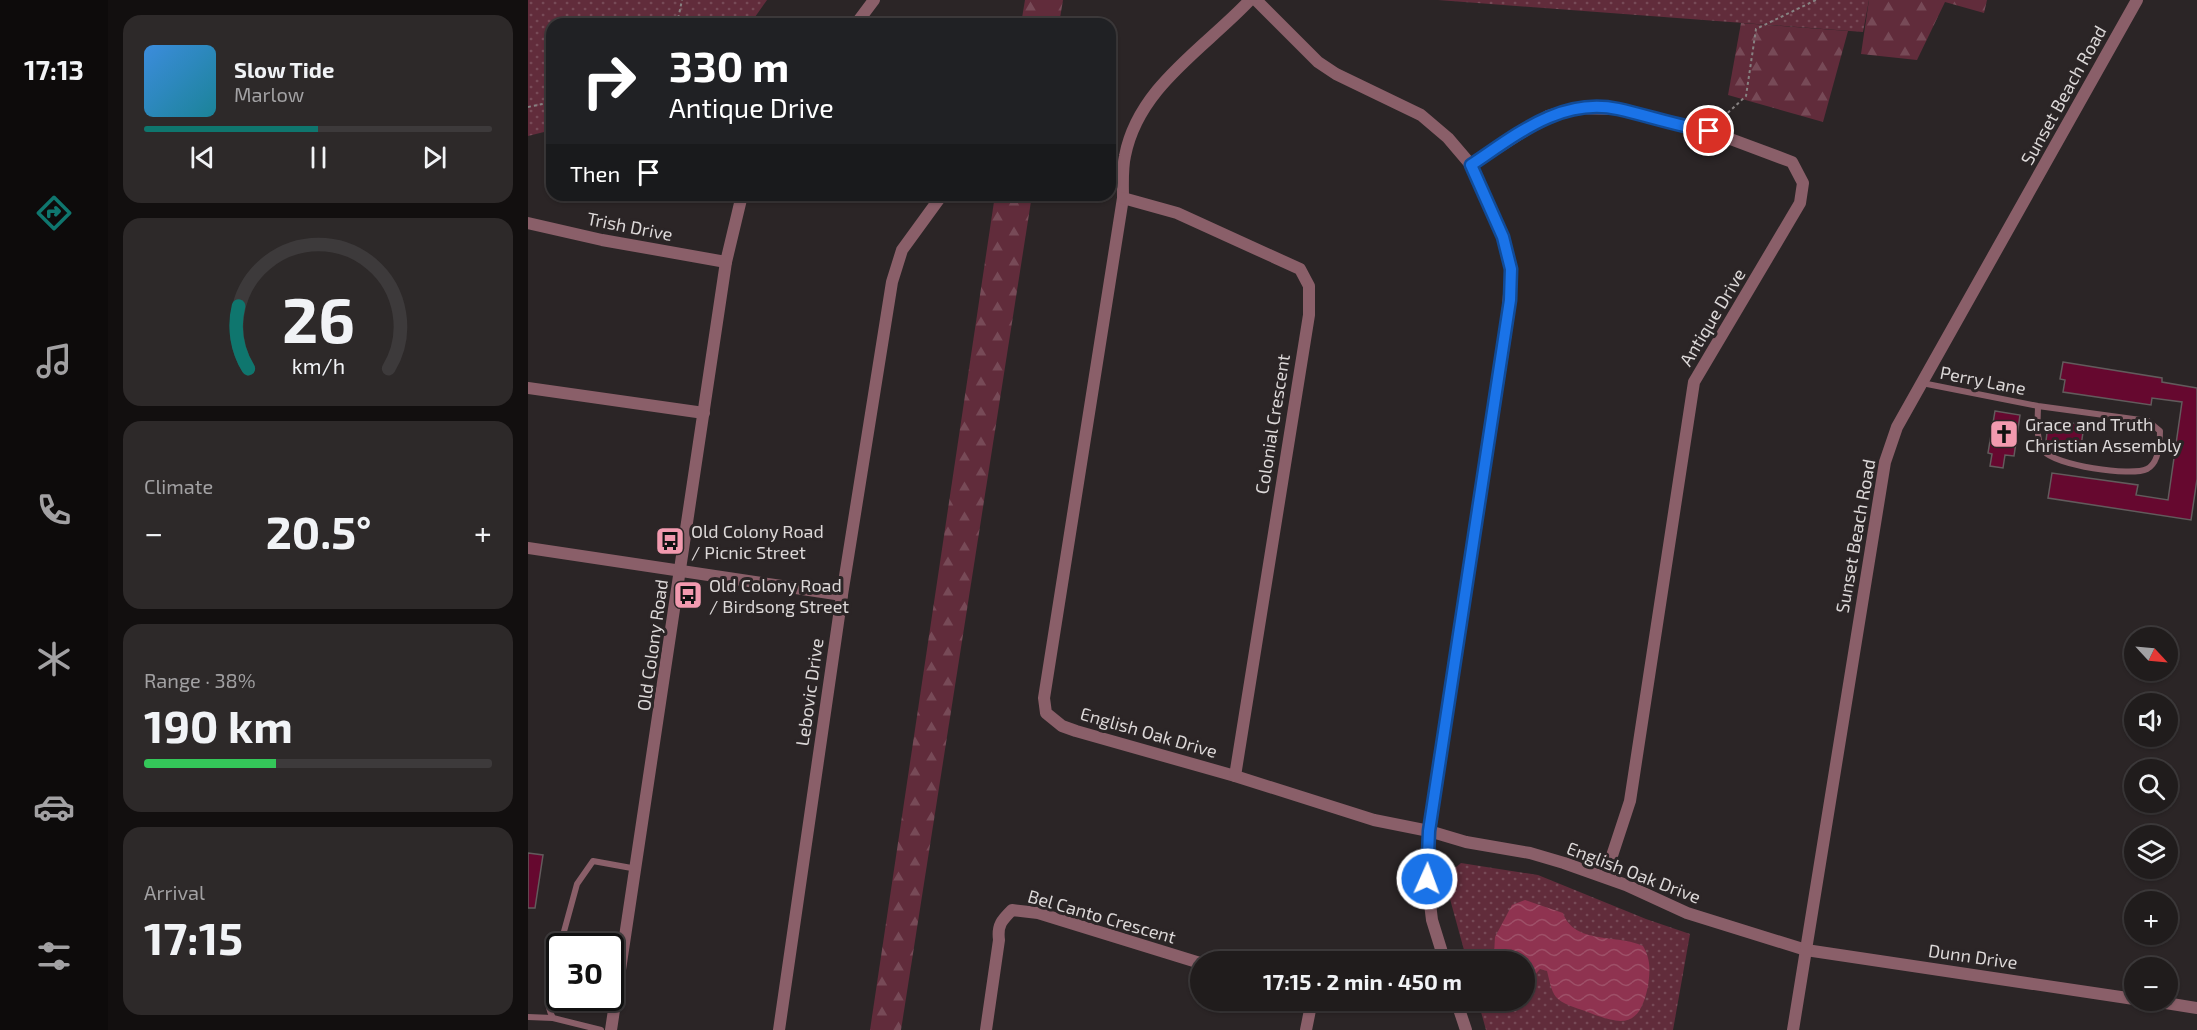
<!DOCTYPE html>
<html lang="en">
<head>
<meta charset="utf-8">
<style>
  body { margin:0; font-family:"Exo 2",sans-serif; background:#2d2929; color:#f1f3f6; height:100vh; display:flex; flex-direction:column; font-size:22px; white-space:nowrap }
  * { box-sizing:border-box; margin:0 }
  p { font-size:20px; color:#a2a1a3 }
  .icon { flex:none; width:33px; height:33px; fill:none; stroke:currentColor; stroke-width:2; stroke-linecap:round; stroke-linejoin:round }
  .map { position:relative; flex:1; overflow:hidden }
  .panel { display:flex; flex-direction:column; gap:15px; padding:15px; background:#120f0f; width:420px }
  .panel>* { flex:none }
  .hud { position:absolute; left:18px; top:18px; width:570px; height:183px; border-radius:18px; box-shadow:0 2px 4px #0004,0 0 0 2px #3d3a3b; background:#202124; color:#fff; overflow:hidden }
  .needle { width:39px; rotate:116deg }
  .controls { position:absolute; left:1596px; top:627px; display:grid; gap:12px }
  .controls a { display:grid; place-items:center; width:54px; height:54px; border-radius:50%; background:#201c1c; box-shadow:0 2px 4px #0004,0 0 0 2px #3d3a3b; font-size:30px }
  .speed { position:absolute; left:18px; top:933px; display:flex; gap:12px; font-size:30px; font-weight:700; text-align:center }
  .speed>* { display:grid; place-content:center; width:78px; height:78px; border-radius:50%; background:#201c1c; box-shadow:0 2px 4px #0004,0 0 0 2px #3d3a3b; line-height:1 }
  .speed .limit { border:3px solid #111; border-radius:9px; background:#fff; color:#111 }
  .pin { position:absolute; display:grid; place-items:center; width:51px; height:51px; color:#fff; margin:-26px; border:3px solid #fff; border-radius:50%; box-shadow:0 2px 6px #0007 }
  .me { position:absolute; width:66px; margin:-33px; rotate:2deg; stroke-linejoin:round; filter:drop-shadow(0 0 4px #0008) }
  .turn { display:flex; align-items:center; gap:21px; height:126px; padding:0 24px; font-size:27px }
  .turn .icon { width:78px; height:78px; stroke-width:2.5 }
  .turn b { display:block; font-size:42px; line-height:51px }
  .then { display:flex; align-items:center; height:57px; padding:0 24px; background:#0003; gap:12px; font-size:22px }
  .big { font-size:45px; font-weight:700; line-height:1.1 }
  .panel .widget { flex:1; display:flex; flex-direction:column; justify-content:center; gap:9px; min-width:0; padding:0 21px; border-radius:18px; background:#2d2929 }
  .panel .dial { align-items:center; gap:0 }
  .dial svg { height:156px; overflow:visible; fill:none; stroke:#3d3a3b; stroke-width:7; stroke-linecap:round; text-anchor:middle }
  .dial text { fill:#f1f3f6; stroke:none }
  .song { display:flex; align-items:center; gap:18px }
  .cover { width:72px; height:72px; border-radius:9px; background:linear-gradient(135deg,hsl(210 70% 55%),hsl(190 70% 35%)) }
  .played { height:6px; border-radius:3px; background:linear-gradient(90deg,#0f766e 50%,#3d3a3b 50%) }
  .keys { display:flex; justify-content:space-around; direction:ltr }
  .heat { display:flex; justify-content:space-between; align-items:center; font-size:33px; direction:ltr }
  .charge { height:9px; border-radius:4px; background:linear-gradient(90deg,#34c759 38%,#3d3a3b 0) }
  .trip { position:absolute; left:662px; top:951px; width:345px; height:60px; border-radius:30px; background:#201c1c; box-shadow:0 2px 4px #0004,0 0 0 2px #3d3a3b; font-weight:700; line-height:60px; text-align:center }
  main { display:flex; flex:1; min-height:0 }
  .tabs { display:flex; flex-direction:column; width:108px; justify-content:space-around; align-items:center; background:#0d0b0b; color:#a2a1a3 }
  .tabs .icon { width:42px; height:42px }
  .tabs .current { color:#0f766e }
  .tabs b { font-size:27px; color:#f1f3f6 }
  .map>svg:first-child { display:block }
</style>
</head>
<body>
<main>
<nav class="tabs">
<b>17:13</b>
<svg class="icon current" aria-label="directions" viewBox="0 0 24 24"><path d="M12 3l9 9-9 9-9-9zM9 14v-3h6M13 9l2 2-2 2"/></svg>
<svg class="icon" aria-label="music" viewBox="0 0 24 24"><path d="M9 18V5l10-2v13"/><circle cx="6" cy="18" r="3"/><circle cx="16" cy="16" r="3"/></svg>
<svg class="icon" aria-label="phone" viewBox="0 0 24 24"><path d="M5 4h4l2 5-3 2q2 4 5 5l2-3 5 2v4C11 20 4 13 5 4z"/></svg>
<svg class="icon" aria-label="climate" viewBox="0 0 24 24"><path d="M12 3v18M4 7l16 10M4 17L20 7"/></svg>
<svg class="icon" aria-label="car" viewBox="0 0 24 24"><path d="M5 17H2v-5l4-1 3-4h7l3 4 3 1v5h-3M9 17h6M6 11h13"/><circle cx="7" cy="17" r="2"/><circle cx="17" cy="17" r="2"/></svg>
<svg class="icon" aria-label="filters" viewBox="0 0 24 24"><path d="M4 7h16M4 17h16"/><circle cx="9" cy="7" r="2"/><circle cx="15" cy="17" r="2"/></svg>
</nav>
<section class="panel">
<div class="widget">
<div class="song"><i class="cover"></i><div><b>Slow Tide</b><p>Marlow</p></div></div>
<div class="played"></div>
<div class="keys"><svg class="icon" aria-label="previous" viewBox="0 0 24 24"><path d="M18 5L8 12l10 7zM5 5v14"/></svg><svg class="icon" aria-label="pause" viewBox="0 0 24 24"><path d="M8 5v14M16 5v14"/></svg><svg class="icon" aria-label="next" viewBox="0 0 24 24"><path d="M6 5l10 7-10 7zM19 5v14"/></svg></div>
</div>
<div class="widget dial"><svg viewBox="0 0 100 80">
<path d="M14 69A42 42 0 1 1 86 69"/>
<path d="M14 69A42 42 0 0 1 9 37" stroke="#0f766e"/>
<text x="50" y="56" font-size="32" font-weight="700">26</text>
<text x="50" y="72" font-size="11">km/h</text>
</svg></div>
<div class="widget"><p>Climate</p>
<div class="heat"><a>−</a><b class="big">20.5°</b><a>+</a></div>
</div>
<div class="widget"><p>Range · 38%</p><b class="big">190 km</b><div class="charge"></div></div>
<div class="widget"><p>Arrival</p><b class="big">17:15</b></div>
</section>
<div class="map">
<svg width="1669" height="1030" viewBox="0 0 1669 1030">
  <defs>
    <pattern id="forest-firs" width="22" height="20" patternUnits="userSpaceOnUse" patternTransform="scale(1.5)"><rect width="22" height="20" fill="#612c3b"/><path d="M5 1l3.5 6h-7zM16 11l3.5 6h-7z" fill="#774a57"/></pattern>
    <pattern id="park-dots" width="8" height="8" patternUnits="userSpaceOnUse" patternTransform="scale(1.5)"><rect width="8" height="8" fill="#612c3b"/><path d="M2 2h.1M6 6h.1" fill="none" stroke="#774a57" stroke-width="1.8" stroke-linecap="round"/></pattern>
    <pattern id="water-waves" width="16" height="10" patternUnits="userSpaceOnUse" patternTransform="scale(1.5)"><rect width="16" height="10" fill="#8f3350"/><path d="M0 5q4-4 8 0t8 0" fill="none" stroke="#9e5068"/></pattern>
  </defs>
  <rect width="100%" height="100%" fill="#2b2526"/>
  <g fill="url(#forest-firs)">
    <path d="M497,0h38l-4,24h-38z"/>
    <path d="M1341,0h118l-3,13 -39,-11 -28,58 -56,-6z"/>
    <path d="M1213,23l107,8 -25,91 -95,-27z"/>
    <path d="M467,195h37l-131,835h-31z"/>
  </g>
  <g fill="url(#park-dots)">
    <path d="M0,0h239l-17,24h-198v106l-24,6z"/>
    <path d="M910,0h431l-6,32z"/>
    <path d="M933,863l77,12 108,44 44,15 -17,96h-187l-8,-29 46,-1v-38l-57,-1 -17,-62v-27z"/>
  </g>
  <path fill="url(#water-waves)" d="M997,900l38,13c11,32 56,21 80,33 8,13 7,26 5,40 -9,44 -27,39 -63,25 -9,-3 -23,-7 -29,-14 -5,-6 -7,-19 -9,-26l-7,-2 -7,8h-9v-15l-13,-1 -17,-6 1,-18 17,-32z"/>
  <g fill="#66082f" stroke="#625b5c" stroke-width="1.5">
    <path d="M1535,362l99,16v4l35,6v91l-6,41 -143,-22 4,-25 86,12 -2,10 32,5 14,-98 -30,-4 -1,7 -88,-13 2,-12 -5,-1z"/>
    <path d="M1467,411l25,4 -6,41 -9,-1 -2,13 -13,-2 2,-12 -4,-1z"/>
    <path d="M1525,421l27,3 -1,7 4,1 -2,14 -6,-1 -1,5 -24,-3v-5l-4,-1 2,-16 5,1z"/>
    <path d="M0,853l15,2 -8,53h-7z"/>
  </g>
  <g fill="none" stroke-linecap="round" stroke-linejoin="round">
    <g stroke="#878282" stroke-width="2" stroke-dasharray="3 3" stroke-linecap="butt">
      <path d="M149,24l5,-24"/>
      <path d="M0,107l24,-5"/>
      <path d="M1191,121l27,-25 10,-67 60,-29"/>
    </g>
    <g stroke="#8a5f69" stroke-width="6">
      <path d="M1394,383l116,23 110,15 12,10c0,12 -1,32 -13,38 -16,8 -93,-4 -103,-18 -9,-11 -6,-32 -6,-45"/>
      <path d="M32,946l17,-62 16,-23 44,8"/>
      <path d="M32,947c-7,22 -19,50 -7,71l48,12"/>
      <path d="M0,1017l25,1"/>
    </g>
    <g stroke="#8a5f69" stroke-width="12">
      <path d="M722,0c-45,48 -112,87 -125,156 -3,13 -2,29 -2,42l-79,500 2,15 16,13 14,5 159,45 139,44 55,11 37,11 64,11 34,10 62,22 61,28 119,37 328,49"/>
      <path d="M728,0l62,62 18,12 85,41 27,23 23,27 32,72 8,32 -5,63 -77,499 -2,48 5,41 13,42"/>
      <path d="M943,165l77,-49 28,-8 39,1 94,22 83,31 11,21 -3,20 -106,179 -64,419 -25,76"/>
      <path d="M595,198l54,15 123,56 9,17v29l-74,461"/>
      <path d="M0,223l74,17 124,22"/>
      <path d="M0,388l176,25"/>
      <path d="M0,548l314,47"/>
      <path d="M794,1000l63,7 37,-7"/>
      <path d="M928,1000l10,30"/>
      <path d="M1619,1000l50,8"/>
      <path d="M251,1030l63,-435 50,-313 10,-32 40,-55"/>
      <path d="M458,1030l13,-90c-2,-15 3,-20 13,-30l26,3 162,50"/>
      <path d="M778,1030l6,-30"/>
      <path d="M1265,1030l92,-568 12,-35 240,-427"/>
    </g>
    <g stroke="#8a5f69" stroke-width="12">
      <path d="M328,24l18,-24"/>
      <path d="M83,1030l115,-768 16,-67"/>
    </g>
  </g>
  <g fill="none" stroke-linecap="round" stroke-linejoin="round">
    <g stroke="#114b97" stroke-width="15">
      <path id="route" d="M899,879l2,-48 81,-531 1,-31 -8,-32 -32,-72c45,-30 90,-68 147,-56 31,7 60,17 91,22"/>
    </g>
    <use href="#route" stroke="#1a73e8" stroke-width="10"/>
  </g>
  <defs>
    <g id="church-square" transform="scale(1.5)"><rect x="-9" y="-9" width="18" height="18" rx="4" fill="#f29aaf" stroke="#2b2526"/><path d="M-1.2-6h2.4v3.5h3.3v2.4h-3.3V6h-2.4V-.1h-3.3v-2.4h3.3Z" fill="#111"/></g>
    <g id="bus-square" transform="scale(1.5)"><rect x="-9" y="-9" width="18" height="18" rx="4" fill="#f29aaf" stroke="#2b2526"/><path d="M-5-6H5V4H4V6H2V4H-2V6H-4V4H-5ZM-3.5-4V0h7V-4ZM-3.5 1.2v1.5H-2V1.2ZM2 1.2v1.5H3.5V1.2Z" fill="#111"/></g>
  </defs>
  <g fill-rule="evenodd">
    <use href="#church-square" x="1476" y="434"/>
    <use href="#bus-square" x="142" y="541"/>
    <use href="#bus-square" x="160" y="595"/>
  </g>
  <g text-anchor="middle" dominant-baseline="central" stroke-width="6" stroke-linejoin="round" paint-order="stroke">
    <g font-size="18" fill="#dcd8d8" stroke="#2b2526">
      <text transform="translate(1535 95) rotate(-61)">Sunset Beach Road</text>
      <text transform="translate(102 226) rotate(11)">Trish Drive</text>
      <text transform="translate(1184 317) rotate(-59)">Antique Drive</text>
      <text transform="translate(1455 380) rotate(11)">Perry Lane</text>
      <text transform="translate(744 424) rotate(-81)">Colonial Crescent</text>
      <text transform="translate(1327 536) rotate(-80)">Sunset Beach Road</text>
      <text transform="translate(124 645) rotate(-82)">Old Colony Road</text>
      <text transform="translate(281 692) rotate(-82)">Lebovic Drive</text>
      <text transform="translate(621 732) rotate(16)">English Oak Drive</text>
      <text transform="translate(1106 872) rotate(21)">English Oak Drive</text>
      <text transform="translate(574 916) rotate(16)">Bel Canto Crescent</text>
      <text transform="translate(1445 956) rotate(8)">Dunn Drive</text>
    </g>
    <g font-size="18" fill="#dcd8d8" stroke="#2b2526" text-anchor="start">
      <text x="1497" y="424">Grace and Truth<tspan x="1497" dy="21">Christian Assembly</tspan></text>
      <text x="163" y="531">Old Colony Road<tspan x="163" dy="21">/ Picnic Street</tspan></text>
      <text x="181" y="585">Old Colony Road<tspan x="181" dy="21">/ Birdsong Street</tspan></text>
    </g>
  </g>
</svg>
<div class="controls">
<a><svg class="needle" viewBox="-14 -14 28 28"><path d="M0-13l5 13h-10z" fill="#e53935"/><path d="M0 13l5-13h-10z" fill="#a2a1a3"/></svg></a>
<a><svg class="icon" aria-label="sound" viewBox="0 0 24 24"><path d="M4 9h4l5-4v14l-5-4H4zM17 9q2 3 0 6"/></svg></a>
<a><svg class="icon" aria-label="search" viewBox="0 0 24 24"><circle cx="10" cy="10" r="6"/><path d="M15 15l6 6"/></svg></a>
<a><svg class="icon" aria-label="layers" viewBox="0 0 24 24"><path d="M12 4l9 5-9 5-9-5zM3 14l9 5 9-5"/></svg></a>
<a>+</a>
<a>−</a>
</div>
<div class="speed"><div class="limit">30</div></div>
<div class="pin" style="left:1181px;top:131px;background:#d93025"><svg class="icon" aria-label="arrive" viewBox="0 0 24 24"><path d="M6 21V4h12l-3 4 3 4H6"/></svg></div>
<svg class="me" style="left:899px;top:879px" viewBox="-20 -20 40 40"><circle r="17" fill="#1a73e8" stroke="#fff" stroke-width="3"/><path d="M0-11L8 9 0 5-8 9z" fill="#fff"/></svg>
<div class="trip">17:15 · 2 min · 450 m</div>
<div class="hud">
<div class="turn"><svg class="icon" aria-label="right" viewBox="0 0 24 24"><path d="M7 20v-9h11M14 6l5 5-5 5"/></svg><div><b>330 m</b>Antique Drive</div></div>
<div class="then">Then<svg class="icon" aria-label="arrive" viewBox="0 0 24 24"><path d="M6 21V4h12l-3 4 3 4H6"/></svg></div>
</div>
</div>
</main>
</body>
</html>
